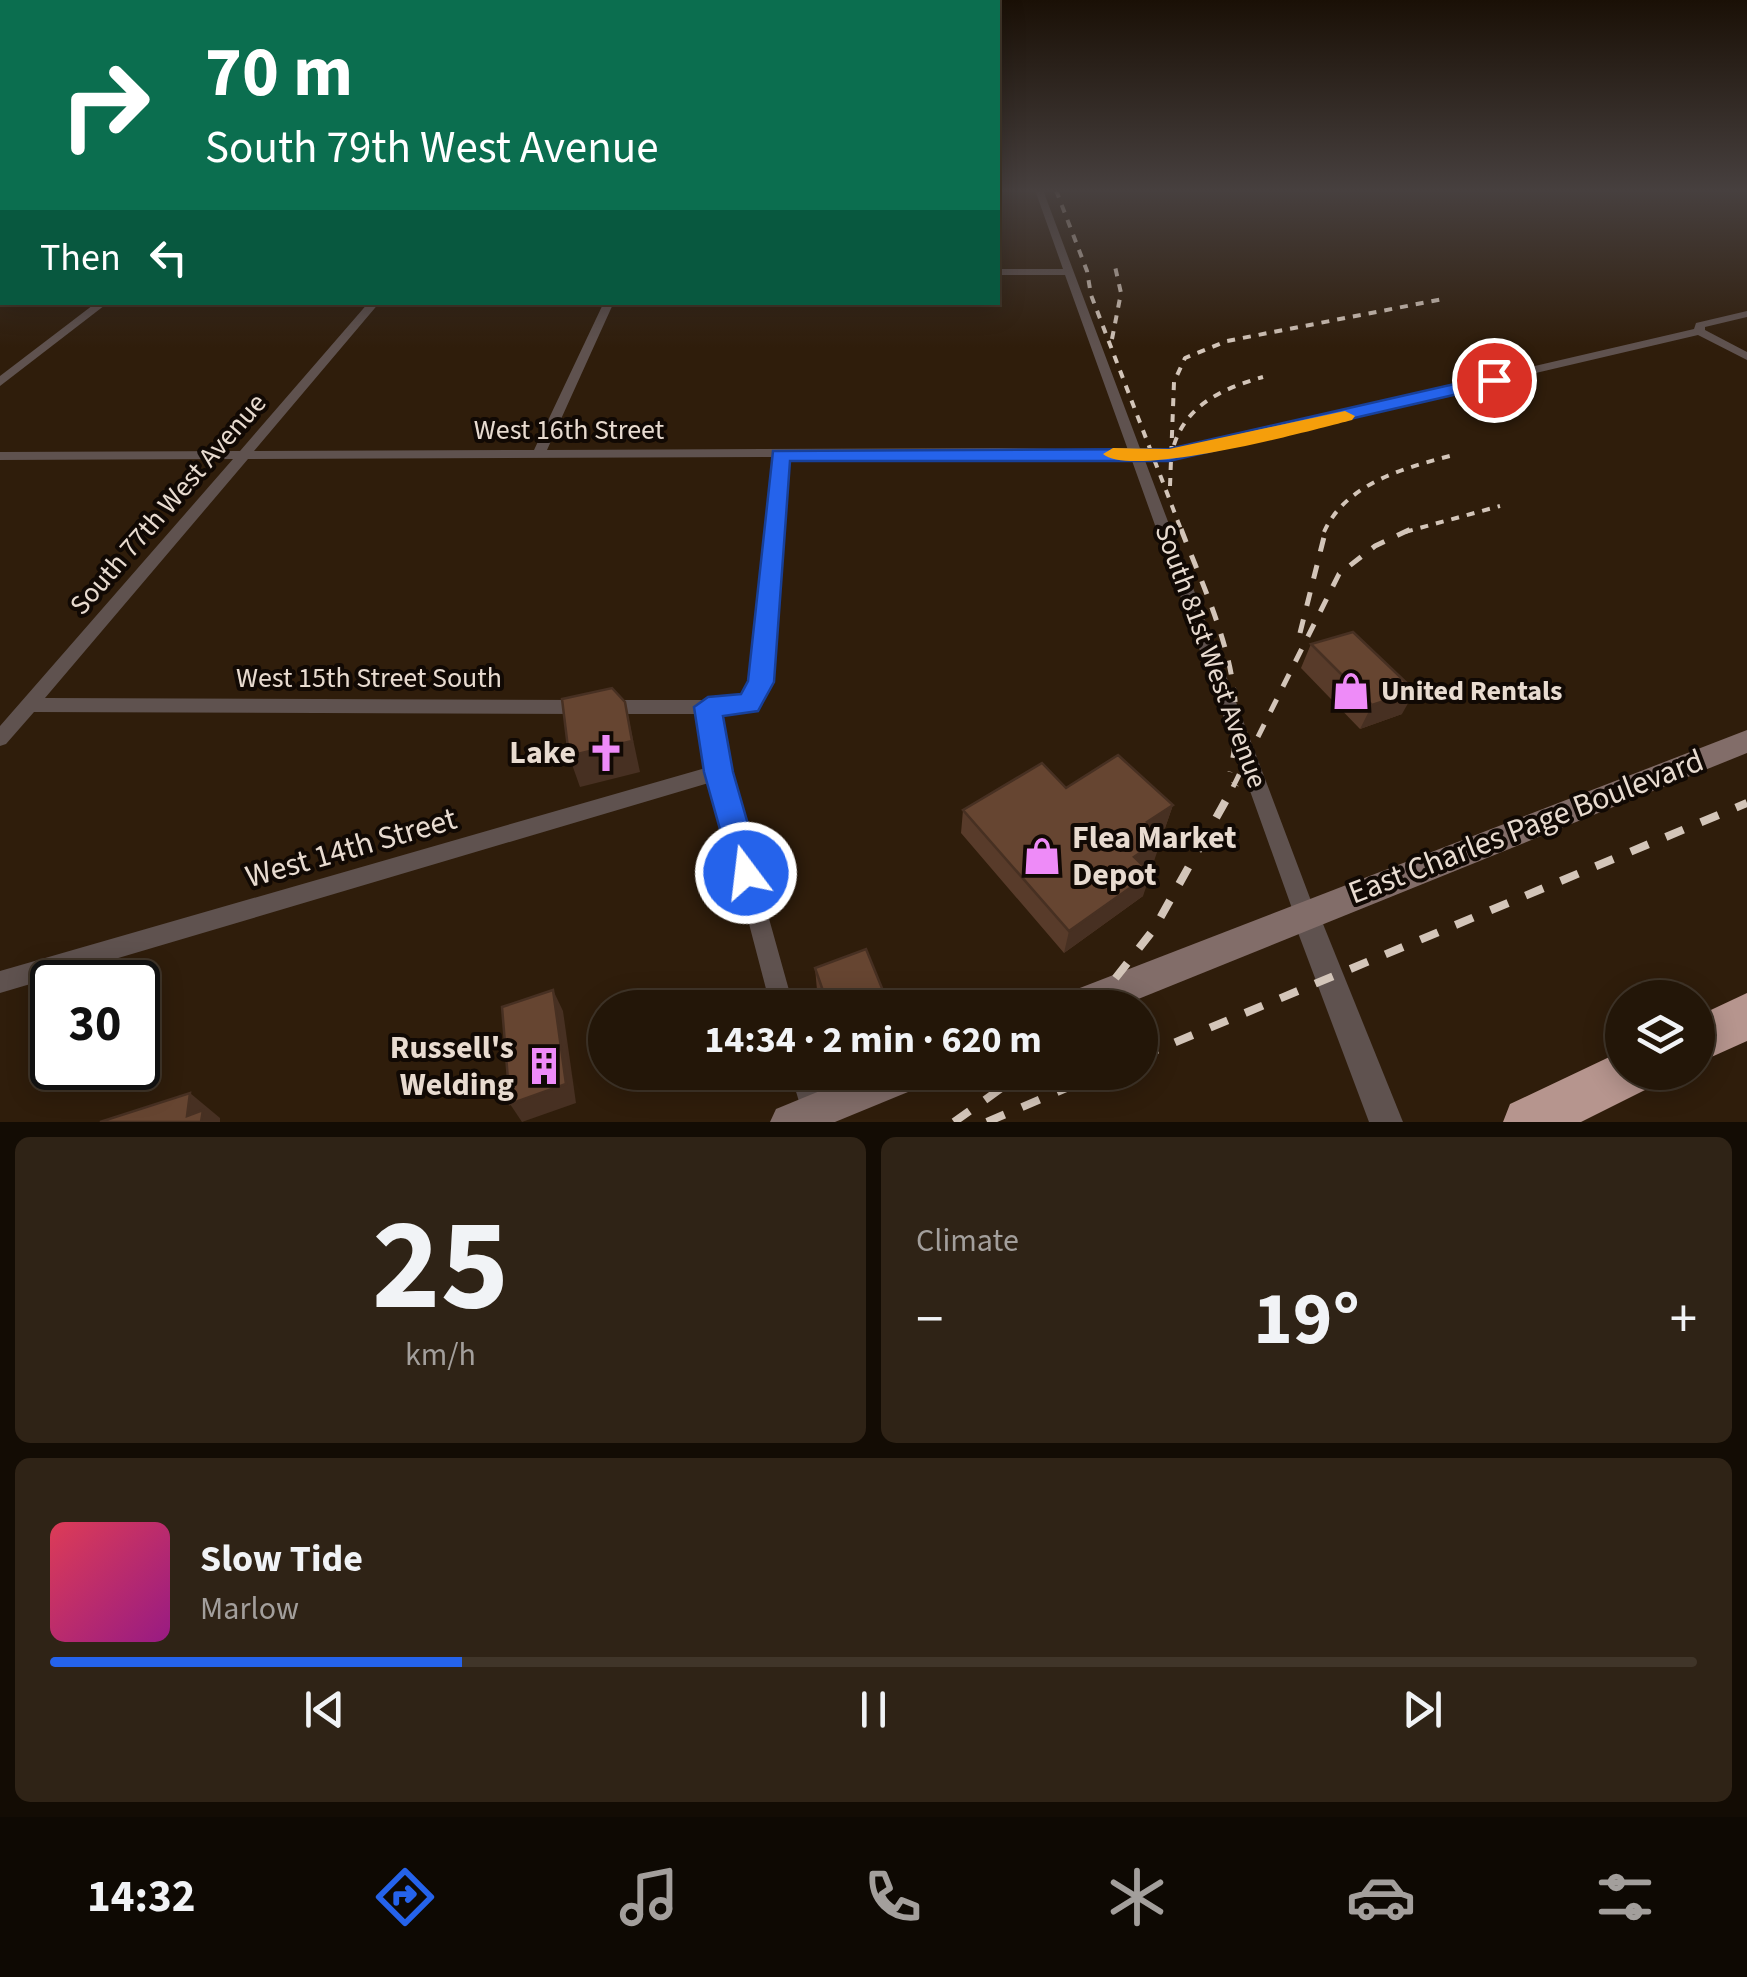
<!DOCTYPE html>
<html lang="en">
<head>
<meta charset="utf-8">
<style>
  body { margin:0; font-family:"Source Sans 3",sans-serif; background:#2f2316; color:#f1f3f6; height:100vh; display:flex; flex-direction:column; font-size:38px; white-space:nowrap }
  * { box-sizing:border-box; margin:0 }
  p { font-size:32px; color:#a39f9c }
  .icon { flex:none; width:55px; height:55px; fill:none; stroke:currentColor; stroke-width:2; stroke-linecap:round; stroke-linejoin:round }
  .map { position:relative; height:1122px; overflow:hidden }
  .sheet { display:flex; flex-direction:column; gap:15px; padding:15px; background:#130c04; flex:1 }
  .sheet>* { flex:none }
  .hud { position:absolute; left:0px; top:0px; width:1000px; height:305px; box-shadow:0 5px 25px #0003,0 0 0 2px #403529; background:#0b6e4f; color:#fff; overflow:hidden }
  .buttons { position:absolute; left:1605px; top:980px; display:grid; gap:20px }
  .buttons a { display:grid; place-items:center; width:110px; height:110px; border-radius:50%; background:#231608; box-shadow:0 5px 25px #0003,0 0 0 2px #403529; font-size:50px }
  .speed { position:absolute; left:30px; top:960px; display:flex; gap:20px; font-size:50px; font-weight:700; text-align:center }
  .speed>* { display:grid; place-content:center; width:130px; height:130px; border-radius:50%; background:#231608; box-shadow:0 5px 25px #0003,0 0 0 2px #403529; line-height:1 }
  .speed .limit { border:5px solid #111; border-radius:15px; background:#fff; color:#111 }
  .pin { position:absolute; display:grid; place-items:center; width:85px; height:85px; color:#fff; margin:-42px; border:5px solid #fff; border-radius:50%; box-shadow:0 2px 10px #0007 }
  .me { position:absolute; width:110px; margin:-55px; rotate:345deg; stroke-linejoin:round; filter:drop-shadow(0 0 8px #0008) }
  .turn { display:flex; align-items:center; gap:35px; height:210px; padding:0 40px; font-size:45px }
  .turn .icon { width:130px; height:130px; stroke-width:2.5 }
  .turn b { display:block; font-size:70px; line-height:85px }
  .then { display:flex; align-items:center; height:95px; padding:0 40px; background:#0003; gap:20px; font-size:38px }
  .big { font-size:75px; font-weight:700; line-height:1.1 }
  .sheet .tile { flex:1; display:flex; flex-direction:column; justify-content:center; gap:15px; min-width:0; padding:0 35px; border-radius:15px; background:#2f2316 }
  .sheet .dial { align-items:center; gap:0 }
  .dial b { font-size:130px; line-height:1 }
  .song { display:flex; align-items:center; gap:30px }
  .cover { width:120px; height:120px; border-radius:15px; background:linear-gradient(135deg,hsl(350 70% 55%),hsl(310 70% 35%)) }
  .played { height:10px; border-radius:5px; background:linear-gradient(90deg,#2563eb 25%,#403529 25%) }
  .keys { display:flex; justify-content:space-around; direction:ltr }
  .heat { display:flex; justify-content:space-between; align-items:center; font-size:55px; direction:ltr }
  .sheet .tiles { flex:1; display:grid; gap:15px; grid-template-columns:1fr 1fr }
  .tile:last-child { grid-column:span 2 }
  .trip { position:absolute; left:588px; top:990px; width:570px; height:100px; border-radius:50px; background:#231608; box-shadow:0 5px 25px #0003,0 0 0 2px #403529; font-weight:700; line-height:100px; text-align:center }
  .tab-bar { display:flex; height:160px; justify-content:space-around; align-items:center; background:#0e0903; color:#a39f9c }
  .tab-bar .icon { width:70px; height:70px }
  .tab-bar .current { color:#2563eb }
  .tab-bar b { font-size:45px; color:#f1f3f6 }
  .map>svg:first-child { display:block }
</style>
</head>
<body>
<div class="map">
<svg width="1747" height="1122" viewBox="0 0 1747 1122">
  <rect width="100%" height="100%" fill="#2f1d0b"/>
  <g fill="none" stroke-linecap="round" stroke-linejoin="round">
    <g fill="#5f524f" fill-rule="evenodd">
      <path d="M1035,190h8l98,261h28l525,-122 2,-6 51,-12v6l-42,10v3l42,22v8l-49,-25 -529,124 -25,-1 172,456 -3,7 -8,3 -8,-3 -3,-7 -163,-456 -345,-1 -16,225c-12,29 -22,32 -52,32l10,58 66,236h-23l-59,-226 -712,211v-22l709,-204 -9,-53h-91l-6,-2 -3,-5 3,-5 6,-2h128l11,-7 4,-11 21,-225 -525,2 -203,239 536,2 6,2 3,5 -3,5 -6,2 -547,-2 -28,32 -6,2v-20l233,-267 -233,1v-8l240,-1 129,-149h11l-126,149 280,-1 70,-148h10l-67,148 450,-2 131,2 -63,-175h-67v-6h65z"/>
      <path d="M97,302h12l-109,84v-10z"/>
      <path d="M790,1072h24l12,40 -3,9h-18z"/>
    </g>
    <path fill="#5f524f" fill-rule="evenodd" d="M1305,901l10,4 4,9 84,208h-34l-78,-208 4,-9z"/>
    <g fill="#826d69" fill-rule="evenodd">
      <path d="M1747,730v23l-631,255h-61l5,-12 12,-5z"/>
      <path d="M866,1072h64l-5,13 -90,37h-65l6,-13z"/>
    </g>
    <g fill="#b6958e" fill-rule="evenodd">
      <path d="M1747,993v48l-49,22v-47z"/>
      <path d="M1622,1051v21h32l-7,17 -66,33h-78l7,-18z"/>
    </g>
    <g stroke="#d3c5b9" stroke-width="4" stroke-dasharray="8 8" stroke-linecap="butt">
      <path d="M1056,190l31,81 4,24 91,237"/>
      <path d="M1112,339l9,-46 -7,-31"/>
      <path d="M1174,445c13,-41 50,-57 89,-68"/>
      <path d="M1170,486l4,-104 11,-24 42,-17 216,-42"/>
      <path d="M1324,532c23,-51 85,-65 133,-78"/>
      <path d="M1405,532l95,-26"/>
    </g>
    <g stroke="#d3c5b9" stroke-width="5" stroke-dasharray="14 14" stroke-linecap="butt">
      <path d="M1181,529c31,80 70,156 49,243"/>
      <path d="M1300,633l26,-104"/>
      <path d="M1233,787l106,-213 36,-28 36,-17"/>
    </g>
    <g stroke="#d3c5b9" stroke-width="8" stroke-dasharray="19 19" stroke-linecap="butt">
      <path d="M1092,1008l62,-79 81,-145"/>
      <path d="M1140,1057l607,-254"/>
      <path d="M954,1122l70,-50"/>
      <path d="M987,1122l117,-50"/>
    </g>
  </g>
  <g fill="#583b2a">
    <path d="M1311,644l91,70 -42,15 -59,-61z"/>
    <path d="M1066,788l107,17 -8,23 -8,5 -3,28 -9,6 -2,29 -79,57 -103,-120 2,-23z"/>
    <path d="M815,968l71,30v10h-63l-6,-18z"/>
  </g>
  <g fill="#473022">
    <path d="M1415,691l-13,23 -42,15 12,-24z"/>
    <path d="M625,702l15,70 -60,15 -11,-31z"/>
    <path d="M1173,805l-8,23 -26,17 8,-23z"/>
    <path d="M1162,838l-8,23 -27,19 7,-23z"/>
    <path d="M1151,873l-8,23 -79,57 5,-22z"/>
    <path d="M553,990l10,21 13,92 -54,19 -12,-18z"/>
    <path d="M886,998v10h-24z"/>
    <path d="M190,1093l30,25v4h-26l-7,-6z"/>
  </g>
  <g fill="#664531" stroke="#473022" stroke-width="2.5">
    <path d="M1353,632l62,59 -43,14 -61,-61z"/>
    <path d="M612,688l13,14 7,39 -63,15 -7,-57z"/>
    <path d="M1118,755l55,50 -26,17 15,16 -28,19 17,16 -82,58 -106,-121 79,-47 24,25z"/>
    <path d="M866,949l20,49 -24,10h-33l-14,-40z"/>
    <path d="M553,990l13,94 -56,20 -8,-97z"/>
    <path d="M190,1093l-3,23 16,-6 -2,12h-101z"/>
  </g>
  <linearGradient id="sky" x2="0" y2="1"><stop stop-color="#1a1006"/><stop offset="0.55" stop-color="#47403f"/><stop offset="1" stop-color="#47403f" stop-opacity="0"/></linearGradient>
  <rect width="1747" height="347" fill="url(#sky)"/>
  <path fill="#2563eb" stroke="#184099" stroke-width="2.5" d="M1494,375l7,2v7l-332,77h-379l-16,221 -16,29 -35,5 10,56 29,101 -5,10 -11,4 -11,-4 -31,-111 -10,-65 14,-10 33,-3 7,-13 25,-230 396,-2z"/>
  <path fill="#f59e0b" d="M1345,411l10,5 -3,4c-42,11 -220,59 -249,34l10,-6 56,1z"/>
  <defs>
    <g id="shop-bare" transform="scale(3)"><path d="M-5-2.5h2.3a2.7 3.5 0 0 1 5.4 0H5L5.5 6h-11ZM-1.5-2.5h3a1.5 2.3 0 0 0-3 0Z" fill="#ee8bf8" stroke="#110904" stroke-width="2.5" paint-order="stroke"/></g>
    <g id="church-bare" transform="scale(3)"><path d="M-1.2-6h2.4v3.5h3.3v2.4h-3.3V6h-2.4V-.1h-3.3v-2.4h3.3Z" fill="#ee8bf8" stroke="#110904" stroke-width="2.5" paint-order="stroke"/></g>
    <g id="building-bare" transform="scale(3)"><path d="M-4-6H4V6H1V3H-1V6H-4ZM-2.5-4.3h1.7v1.8h-1.7ZM.8-4.3h1.7v1.8H.8ZM-2.5-1h1.7V.8h-1.7ZM.8-1h1.7V.8H.8Z" fill="#ee8bf8" stroke="#110904" stroke-width="2.5" paint-order="stroke"/></g>
  </defs>
  <g fill-rule="evenodd">
    <use href="#shop-bare" x="1351" y="691"/>
    <use href="#church-bare" x="606" y="753"/>
    <use href="#shop-bare" x="1042" y="856"/>
    <use href="#building-bare" x="544" y="1066"/>
  </g>
  <g text-anchor="middle" dominant-baseline="central" stroke-width="8" stroke-linejoin="round" paint-order="stroke">
    <g font-size="28" fill="#e8dbd0" stroke="#110904">
      <text x="569" y="430">West 16th Street</text>
      <text transform="translate(168 504) rotate(-49)">South 77th West Avenue</text>
      <text transform="translate(1211 656) rotate(70)">South 81st West Avenue</text>
      <text x="369" y="678">West 15th Street South</text>
    </g>
    <g font-size="28" font-weight="bold" fill="#e8dbd0" stroke="#110904" text-anchor="start">
      <text x="1381" y="691">United Rentals</text>
    </g>
    <g font-size="32" font-weight="bold" fill="#e8dbd0" stroke="#110904" text-anchor="end">
      <text x="576" y="753">Lake</text>
      <text x="1072" y="838" text-anchor="start">Flea Market<tspan x="1072" dy="37">Depot</tspan></text>
      <text x="514" y="1048">Russell's<tspan x="514" dy="37">Welding</tspan></text>
    </g>
    <g font-size="32" fill="#e8dbd0" stroke="#110904">
      <text transform="translate(1526 827) rotate(-21)">East Charles Page Boulevard</text>
      <text transform="translate(351 848) rotate(-16)">West 14th Street</text>
    </g>
  </g>
</svg>
<div class="buttons">
<a><svg class="icon" aria-label="layers" viewBox="0 0 24 24"><path d="M12 4l9 5-9 5-9-5zM3 14l9 5 9-5"/></svg></a>
</div>
<div class="speed"><div class="limit">30</div></div>
<div class="pin" style="left:1494px;top:380px;background:#d93025"><svg class="icon" aria-label="arrive" viewBox="0 0 24 24"><path d="M6 21V4h12l-3 4 3 4H6"/></svg></div>
<svg class="me" style="left:746px;top:873px" viewBox="-20 -20 40 40"><circle r="17" fill="#2563eb" stroke="#fff" stroke-width="3"/><path d="M0-11L8 9 0 5-8 9z" fill="#fff"/></svg>
<div class="trip">14:34 · 2 min · 620 m</div>
<div class="hud">
<div class="turn"><svg class="icon" aria-label="right" viewBox="0 0 24 24"><path d="M7 20v-9h11M14 6l5 5-5 5"/></svg><div><b>70 m</b>South 79th West Avenue</div></div>
<div class="then">Then<svg class="icon" aria-label="left" viewBox="0 0 24 24"><path d="M17 20v-9H6M10 6l-5 5 5 5"/></svg></div>
</div>
</div>
<section class="sheet">
<div class="tiles">
<div class="tile dial"><b>25</b><p>km/h</p></div>
<div class="tile"><p>Climate</p>
<div class="heat"><a>−</a><b class="big">19°</b><a>+</a></div>
</div>
<div class="tile">
<div class="song"><i class="cover"></i><div><b>Slow Tide</b><p>Marlow</p></div></div>
<div class="played"></div>
<div class="keys"><svg class="icon" aria-label="previous" viewBox="0 0 24 24"><path d="M18 5L8 12l10 7zM5 5v14"/></svg><svg class="icon" aria-label="pause" viewBox="0 0 24 24"><path d="M8 5v14M16 5v14"/></svg><svg class="icon" aria-label="next" viewBox="0 0 24 24"><path d="M6 5l10 7-10 7zM19 5v14"/></svg></div>
</div>
</div>
</section>
<nav class="tab-bar">
<b>14:32</b>
<svg class="icon current" aria-label="directions" viewBox="0 0 24 24"><path d="M12 3l9 9-9 9-9-9zM9 14v-3h6M13 9l2 2-2 2"/></svg>
<svg class="icon" aria-label="music" viewBox="0 0 24 24"><path d="M9 18V5l10-2v13"/><circle cx="6" cy="18" r="3"/><circle cx="16" cy="16" r="3"/></svg>
<svg class="icon" aria-label="phone" viewBox="0 0 24 24"><path d="M5 4h4l2 5-3 2q2 4 5 5l2-3 5 2v4C11 20 4 13 5 4z"/></svg>
<svg class="icon" aria-label="climate" viewBox="0 0 24 24"><path d="M12 3v18M4 7l16 10M4 17L20 7"/></svg>
<svg class="icon" aria-label="car" viewBox="0 0 24 24"><path d="M5 17H2v-5l4-1 3-4h7l3 4 3 1v5h-3M9 17h6M6 11h13"/><circle cx="7" cy="17" r="2"/><circle cx="17" cy="17" r="2"/></svg>
<svg class="icon" aria-label="filters" viewBox="0 0 24 24"><path d="M4 7h16M4 17h16"/><circle cx="9" cy="7" r="2"/><circle cx="15" cy="17" r="2"/></svg>
</nav>
</body>
</html>
